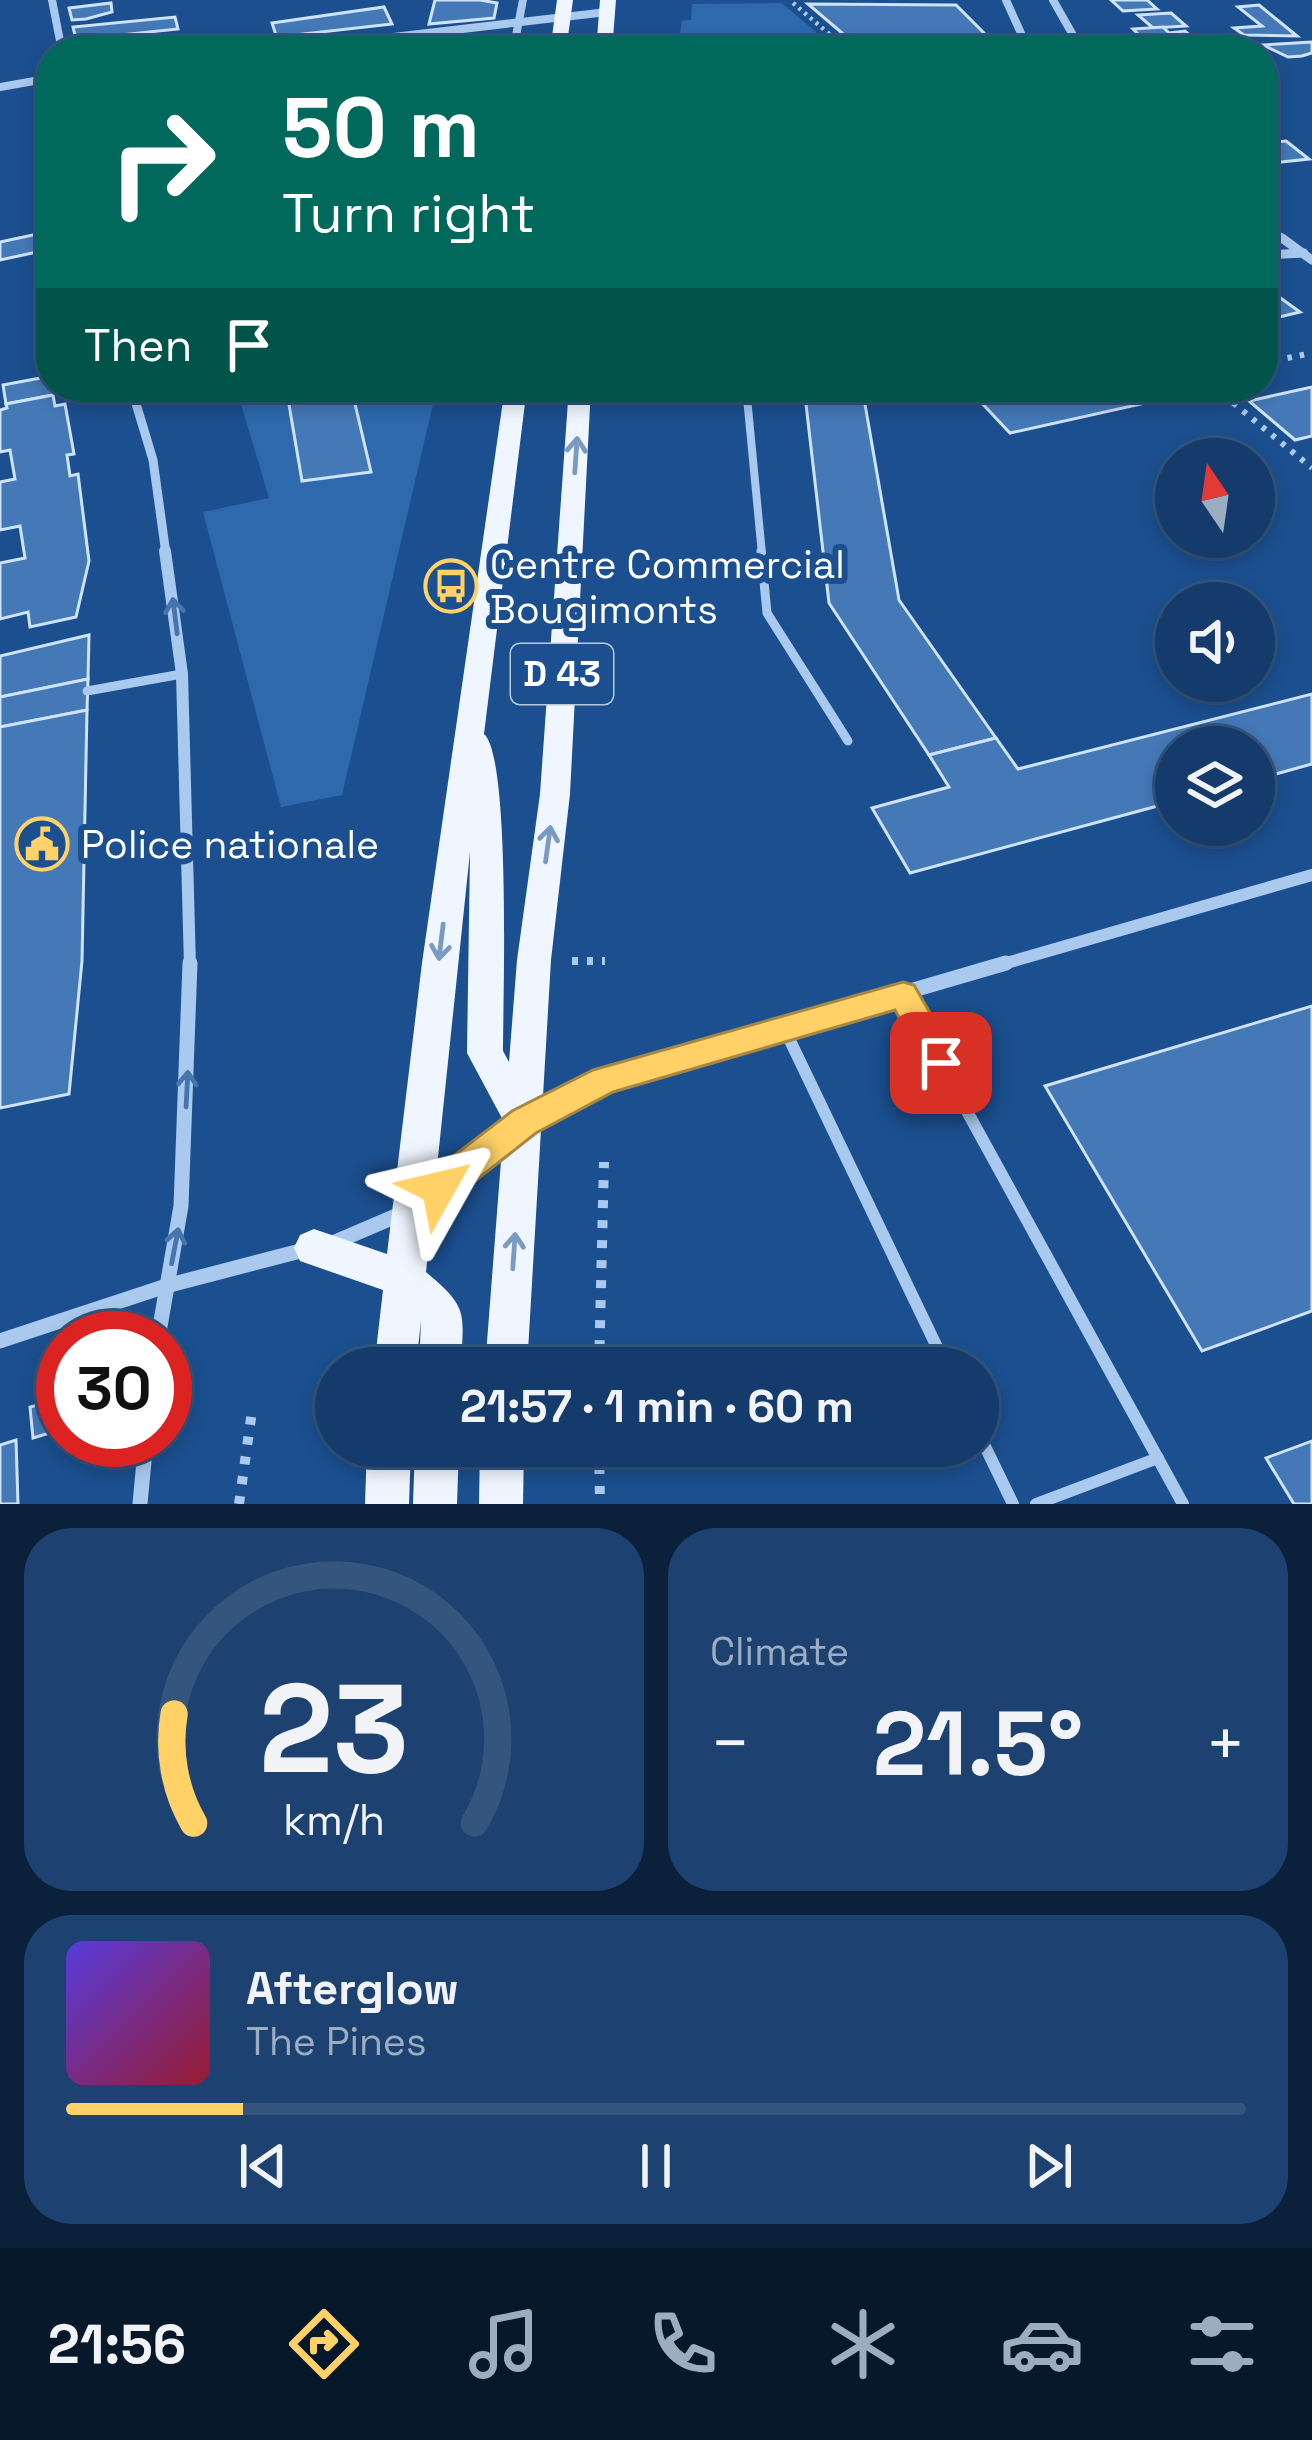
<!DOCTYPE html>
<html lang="en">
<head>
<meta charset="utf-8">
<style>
  body { margin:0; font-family:"Space Grotesk",sans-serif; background:#1d4271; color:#f1f3f6; height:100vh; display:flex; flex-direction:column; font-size:45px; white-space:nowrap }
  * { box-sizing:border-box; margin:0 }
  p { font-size:39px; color:#9dadc1 }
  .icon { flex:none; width:66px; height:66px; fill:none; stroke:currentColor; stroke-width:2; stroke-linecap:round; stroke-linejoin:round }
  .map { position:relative; height:1504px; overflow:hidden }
  .drawer { display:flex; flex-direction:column; gap:24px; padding:24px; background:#0b203b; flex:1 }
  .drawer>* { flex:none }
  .banner { position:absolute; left:36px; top:36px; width:1242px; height:366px; border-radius:48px; box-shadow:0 6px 18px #0003,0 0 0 3px #33557e; background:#00695c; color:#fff; overflow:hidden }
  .needle { width:78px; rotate:347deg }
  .buttons { position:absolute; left:1155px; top:438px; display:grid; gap:24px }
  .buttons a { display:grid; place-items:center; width:120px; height:120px; border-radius:50%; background:#143b6b; box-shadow:0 6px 18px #0003,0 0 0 3px #33557e; font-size:60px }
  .speed { position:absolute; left:36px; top:1311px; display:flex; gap:24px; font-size:60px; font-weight:700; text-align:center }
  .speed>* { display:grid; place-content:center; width:156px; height:156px; border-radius:50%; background:#143b6b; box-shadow:0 6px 18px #0003,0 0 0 3px #33557e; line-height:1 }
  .speed .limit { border:18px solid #d22; background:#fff; color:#111 }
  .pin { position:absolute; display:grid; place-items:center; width:102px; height:102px; color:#fff; margin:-51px; border-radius:24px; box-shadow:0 6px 18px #0006 }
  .me { position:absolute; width:132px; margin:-66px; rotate:53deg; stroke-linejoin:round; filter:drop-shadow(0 0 9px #0008) }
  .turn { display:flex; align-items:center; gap:42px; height:252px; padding:0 48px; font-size:54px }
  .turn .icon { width:156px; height:156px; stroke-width:2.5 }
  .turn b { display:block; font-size:84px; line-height:102px }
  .then { display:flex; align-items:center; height:114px; padding:0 48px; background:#0003; gap:24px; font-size:45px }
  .big { font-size:90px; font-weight:600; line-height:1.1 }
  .drawer .tile { flex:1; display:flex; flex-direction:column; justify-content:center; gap:18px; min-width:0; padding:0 42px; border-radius:48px; background:#1d4271 }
  .drawer .dial { align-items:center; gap:0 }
  .dial svg { height:312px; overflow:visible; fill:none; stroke:#33557e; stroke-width:7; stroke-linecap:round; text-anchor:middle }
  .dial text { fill:#f1f3f6; stroke:none }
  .song { display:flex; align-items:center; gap:36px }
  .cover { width:144px; height:144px; border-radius:18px; background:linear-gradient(135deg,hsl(250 70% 55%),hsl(350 70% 35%)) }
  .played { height:12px; border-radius:6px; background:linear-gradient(90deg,#ffd166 15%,#33557e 15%) }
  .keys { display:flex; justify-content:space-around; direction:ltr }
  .heat { display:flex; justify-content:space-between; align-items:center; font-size:66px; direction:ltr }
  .drawer .tiles { flex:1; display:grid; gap:24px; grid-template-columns:1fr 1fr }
  .tile:last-child { grid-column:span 2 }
  .trip { position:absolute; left:315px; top:1347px; width:684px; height:120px; border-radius:60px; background:#143b6b; box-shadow:0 6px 18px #0003,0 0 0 3px #33557e; font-weight:600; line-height:120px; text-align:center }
  .menu { display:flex; height:192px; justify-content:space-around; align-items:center; background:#08182b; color:#9dadc1 }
  .menu .icon { width:84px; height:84px }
  .menu .current { color:#ffd166 }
  .menu b { font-size:54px; color:#f1f3f6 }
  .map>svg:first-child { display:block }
</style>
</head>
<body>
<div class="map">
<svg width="1312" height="1504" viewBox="0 0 1312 1504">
  <rect width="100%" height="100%" fill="#1b4f8f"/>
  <g fill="#2e69ad">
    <path d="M782,3l56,48h-178v-17l20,-1 2,-12 9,-1 1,-16z"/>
    <path d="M236,387h201l-95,408 -61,12 -78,-295 66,-14z"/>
  </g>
  <g fill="#4478b7" stroke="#cfe3fa" stroke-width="3">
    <path d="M435,0h45l17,3 -3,15 -65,6z"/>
    <path d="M1111,0h36l10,9 -34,2z"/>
    <path d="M111,3l1,9 -26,7 -14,1 -3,-12z"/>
    <path d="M808,4l148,1 46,46h-139z"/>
    <path d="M1259,5l38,31 -53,-1 -10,-7 28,-2 -24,-19z"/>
    <path d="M384,7l8,17 -98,11 1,4 -17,2 -6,-18z"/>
    <path d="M1171,13l15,13 -33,2 -15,-13z"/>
    <path d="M175,17l3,12 -68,7v12l106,-11 2,10 -139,4 -6,-24z"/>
    <path d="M1163,27l6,6 16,-2 8,7 -17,1 6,5 -40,3 -6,-6h9l-12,-12z"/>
    <path d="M1312,42v11l-10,3 -14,1 -25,-12z"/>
    <path d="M1286,141l23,18 -46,5v-21z"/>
    <path d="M51,231v18l-51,11v-18z"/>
    <path d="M1263,289h5l32,23 -37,9z"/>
    <path d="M51,376v11h11l1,6 -57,11 -3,-19z"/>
    <path d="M286,387h65l20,85 -69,9z"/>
    <path d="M804,387h58l37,213 97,138 -67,17 -100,-152z"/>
    <path d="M1025,387h139l3,3 -16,3 8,7 -149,33 -34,-36z"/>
    <path d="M1312,387v49l-17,4 -46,-39z"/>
    <path d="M53,395l2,11 10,-2 9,50 -7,1 3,21 8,-2 11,87 -13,56 -46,10 -2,-15 -28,7v-56l25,-5 -5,-32 -20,4v-48l15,-3 -5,-29 -10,2v-42l7,-2 -1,-4z"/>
    <path d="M89,635l-1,44 -88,18v-41z"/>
    <path d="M88,679l-1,31 -87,17v-30z"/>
    <path d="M1312,694v70l-58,16v-33h-78v54l-266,72 -38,-65 77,-21 -20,-32 67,-17 22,31z"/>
    <path d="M87,710l-5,251 -13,133 -69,14v-381z"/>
    <path d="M1312,1006v305l-110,40 -157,-265z"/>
    <path d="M63,1398v31l-30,9 -3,-31z"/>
    <path d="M16,1440l2,64h-18v-59z"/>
    <path d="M1312,1441v63h-18l-28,-46z"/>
  </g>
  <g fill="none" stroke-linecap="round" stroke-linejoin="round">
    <path stroke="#a9c9ee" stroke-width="4.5" stroke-dasharray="3 4.5" stroke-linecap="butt" d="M793,3l56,48"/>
    <g stroke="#a9c9ee" stroke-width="6" stroke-dasharray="4.5 8" stroke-linecap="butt">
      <path d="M1263,363l49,-10"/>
      <path d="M1214,387l98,81"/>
    </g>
    <path stroke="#a9c9ee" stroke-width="8" stroke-dasharray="6 9" stroke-linecap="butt" d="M572,961h33"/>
    <g stroke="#a9c9ee" stroke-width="10" stroke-dasharray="8 12" stroke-linecap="butt">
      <path d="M599,1368l5,-206"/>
      <path d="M599,1446l1,58"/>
      <path d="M239,1504l13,-93"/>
    </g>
    <path stroke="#a9c9ee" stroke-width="8" d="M746,387l16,167"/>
    <g stroke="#a9c9ee" stroke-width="9">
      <path d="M761,551l6,62 81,128"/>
      <path d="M87,691l95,-17"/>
    </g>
    <g stroke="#a9c9ee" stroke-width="12">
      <path d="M903,995l280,509"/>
      <path d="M784,1028l163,340"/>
      <path d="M978,1432l35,72"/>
      <path d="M1036,1504l122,-46"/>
    </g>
    <g stroke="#a9c9ee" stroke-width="8">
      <path d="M52,0l10,51"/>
      <path d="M1006,0l23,51"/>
      <path d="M1053,0l29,51"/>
      <path d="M274,51l333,-39"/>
      <path d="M513,51l10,-51"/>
      <path d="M0,87l51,-9"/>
      <path d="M1263,224l23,17"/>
    </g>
    <g stroke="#a9c9ee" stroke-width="9">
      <path d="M1282,238l30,22"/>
      <path d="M1263,255l41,-2"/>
      <path d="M131,387l22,73 13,94"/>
    </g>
    <g stroke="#a9c9ee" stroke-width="12">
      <path d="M165,551l17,123 8,292"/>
      <path d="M996,966l316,-91"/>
    </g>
    <g stroke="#a9c9ee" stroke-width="15">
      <path d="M530,1119l75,-39 401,-117"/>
      <path d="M425,1199l88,-68"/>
      <path d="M333,1243l70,-30"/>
      <path d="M158,1338l23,-132 9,-243"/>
      <path d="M0,1341l166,-55 142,-37"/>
      <path d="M140,1504l6,-64"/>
    </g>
    <g fill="#f0f6ff" fill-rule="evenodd">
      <path d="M557,0h16l-7,51h-16z"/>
      <path d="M600,0h16l-4,51h-16z"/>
      <path d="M505,387h22l-43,347c27,23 19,269 19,317l6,11 8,-102 23,-166 29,-407h22l-21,407 -19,166 -24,408h-42l19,-246 -37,-69 3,-201 -44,420c44,37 37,40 35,96h-42l2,-48 -5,48h-42l9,-78 -83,-29 -6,-13 6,-13 14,-6 73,25 35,-291z"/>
      <path d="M367,1446h44l-2,58h-44z"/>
      <path d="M415,1446h44l-2,58h-44z"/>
      <path d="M480,1446h44l-1,58h-44z"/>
    </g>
  </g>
  <defs><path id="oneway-shaft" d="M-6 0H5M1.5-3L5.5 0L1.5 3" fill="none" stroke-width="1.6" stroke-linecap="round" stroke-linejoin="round" transform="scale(3)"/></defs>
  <g stroke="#7b9ac1">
    <use href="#oneway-shaft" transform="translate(576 455) rotate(-86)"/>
    <use href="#oneway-shaft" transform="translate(548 844) rotate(-82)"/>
    <use href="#oneway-shaft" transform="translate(441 942) rotate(97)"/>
    <use href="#oneway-shaft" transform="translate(514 1251) rotate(-86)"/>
  </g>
  <g stroke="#4674ac">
    <use href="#oneway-shaft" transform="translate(175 616) rotate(-97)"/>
    <use href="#oneway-shaft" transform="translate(187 1089) rotate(-87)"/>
    <use href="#oneway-shaft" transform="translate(175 1246) rotate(-79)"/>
  </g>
  <path fill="#ffd166" stroke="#a68842" stroke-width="3" d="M903,982l11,3 39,68 5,10 -5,10 -12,4 -12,-4 -34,-63 -282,82 -77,41 -85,67 -12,4 -13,-4 -5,-12 5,-11 86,-66 81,-41z"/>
  <defs>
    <g id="bus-ring" transform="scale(2.7)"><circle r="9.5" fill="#1b4f8f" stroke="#ffd166" stroke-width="1.5"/><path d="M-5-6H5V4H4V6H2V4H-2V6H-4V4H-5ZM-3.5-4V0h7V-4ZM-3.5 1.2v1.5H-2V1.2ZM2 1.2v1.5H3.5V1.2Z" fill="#ffd166"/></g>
    <g id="civic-ring" transform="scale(2.7)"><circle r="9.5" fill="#1b4f8f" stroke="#ffd166" stroke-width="1.5"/><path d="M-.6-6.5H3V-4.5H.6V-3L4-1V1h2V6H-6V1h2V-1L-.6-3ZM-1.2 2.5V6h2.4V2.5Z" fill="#ffd166"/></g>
  </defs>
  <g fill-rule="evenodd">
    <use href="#bus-ring" x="451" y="586"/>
    <use href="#civic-ring" x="42" y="844"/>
  </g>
  <g text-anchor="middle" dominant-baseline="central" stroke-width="12" stroke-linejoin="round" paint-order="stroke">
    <rect fill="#1b4f8f" stroke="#bbcadd" stroke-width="3" x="511" y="644" width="102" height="60" rx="9"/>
    <g font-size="36" font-weight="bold" fill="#fff">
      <text x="562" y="674">D 43</text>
    </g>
    <g font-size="39" fill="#fff" stroke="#1b4f8f" text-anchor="start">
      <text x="490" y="564">Centre Commercial<tspan x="490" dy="45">Bougimonts</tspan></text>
      <text x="81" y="844">Police nationale</text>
    </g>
  </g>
</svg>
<div class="buttons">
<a><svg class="needle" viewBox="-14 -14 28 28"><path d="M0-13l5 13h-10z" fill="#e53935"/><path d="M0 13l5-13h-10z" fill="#9dadc1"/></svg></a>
<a><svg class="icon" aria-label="sound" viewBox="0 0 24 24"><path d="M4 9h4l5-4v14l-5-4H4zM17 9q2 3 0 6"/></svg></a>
<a><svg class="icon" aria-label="layers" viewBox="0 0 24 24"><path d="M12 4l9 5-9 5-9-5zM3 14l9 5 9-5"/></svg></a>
</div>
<div class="speed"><div class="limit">30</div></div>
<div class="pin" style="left:941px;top:1063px;background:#d93025"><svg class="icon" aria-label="arrive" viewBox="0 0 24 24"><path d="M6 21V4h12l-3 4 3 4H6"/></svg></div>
<svg class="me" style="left:439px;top:1188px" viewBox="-20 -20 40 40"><path d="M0-17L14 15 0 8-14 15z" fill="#ffd166" stroke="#fff" stroke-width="4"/></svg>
<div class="trip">21:57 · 1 min · 60 m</div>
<div class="banner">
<div class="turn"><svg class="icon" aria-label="right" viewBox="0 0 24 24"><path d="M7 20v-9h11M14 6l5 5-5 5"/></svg><div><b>50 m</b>Turn right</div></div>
<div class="then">Then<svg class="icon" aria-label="arrive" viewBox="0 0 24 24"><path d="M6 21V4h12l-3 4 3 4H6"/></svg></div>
</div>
</div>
<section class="drawer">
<div class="tiles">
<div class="tile dial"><svg viewBox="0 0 100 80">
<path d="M14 69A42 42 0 1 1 86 69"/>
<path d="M14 69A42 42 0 0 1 9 41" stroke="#ffd166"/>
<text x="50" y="56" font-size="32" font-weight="700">23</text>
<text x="50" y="72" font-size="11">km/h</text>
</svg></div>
<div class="tile"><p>Climate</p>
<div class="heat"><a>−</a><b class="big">21.5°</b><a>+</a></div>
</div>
<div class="tile">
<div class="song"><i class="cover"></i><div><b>Afterglow</b><p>The Pines</p></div></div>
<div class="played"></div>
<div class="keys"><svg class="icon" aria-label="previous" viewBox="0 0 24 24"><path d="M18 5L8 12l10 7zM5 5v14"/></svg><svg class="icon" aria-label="pause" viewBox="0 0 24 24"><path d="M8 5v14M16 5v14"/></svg><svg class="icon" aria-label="next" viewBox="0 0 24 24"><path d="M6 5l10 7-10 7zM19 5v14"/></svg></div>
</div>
</div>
</section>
<nav class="menu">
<b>21:56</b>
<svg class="icon current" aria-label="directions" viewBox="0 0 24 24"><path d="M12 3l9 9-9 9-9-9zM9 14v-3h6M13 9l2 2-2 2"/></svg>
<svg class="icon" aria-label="music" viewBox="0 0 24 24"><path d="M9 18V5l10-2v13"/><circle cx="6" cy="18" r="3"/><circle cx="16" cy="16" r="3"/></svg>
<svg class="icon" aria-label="phone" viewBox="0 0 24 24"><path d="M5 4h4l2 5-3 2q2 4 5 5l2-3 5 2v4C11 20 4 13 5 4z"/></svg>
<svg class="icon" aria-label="climate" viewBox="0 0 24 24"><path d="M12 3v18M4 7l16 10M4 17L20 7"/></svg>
<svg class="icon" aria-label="car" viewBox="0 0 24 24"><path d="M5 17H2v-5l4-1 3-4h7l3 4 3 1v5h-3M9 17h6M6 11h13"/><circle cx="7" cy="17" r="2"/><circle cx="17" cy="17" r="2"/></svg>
<svg class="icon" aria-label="filters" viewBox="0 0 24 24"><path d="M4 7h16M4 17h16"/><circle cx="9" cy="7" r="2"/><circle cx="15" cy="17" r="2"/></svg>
</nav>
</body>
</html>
